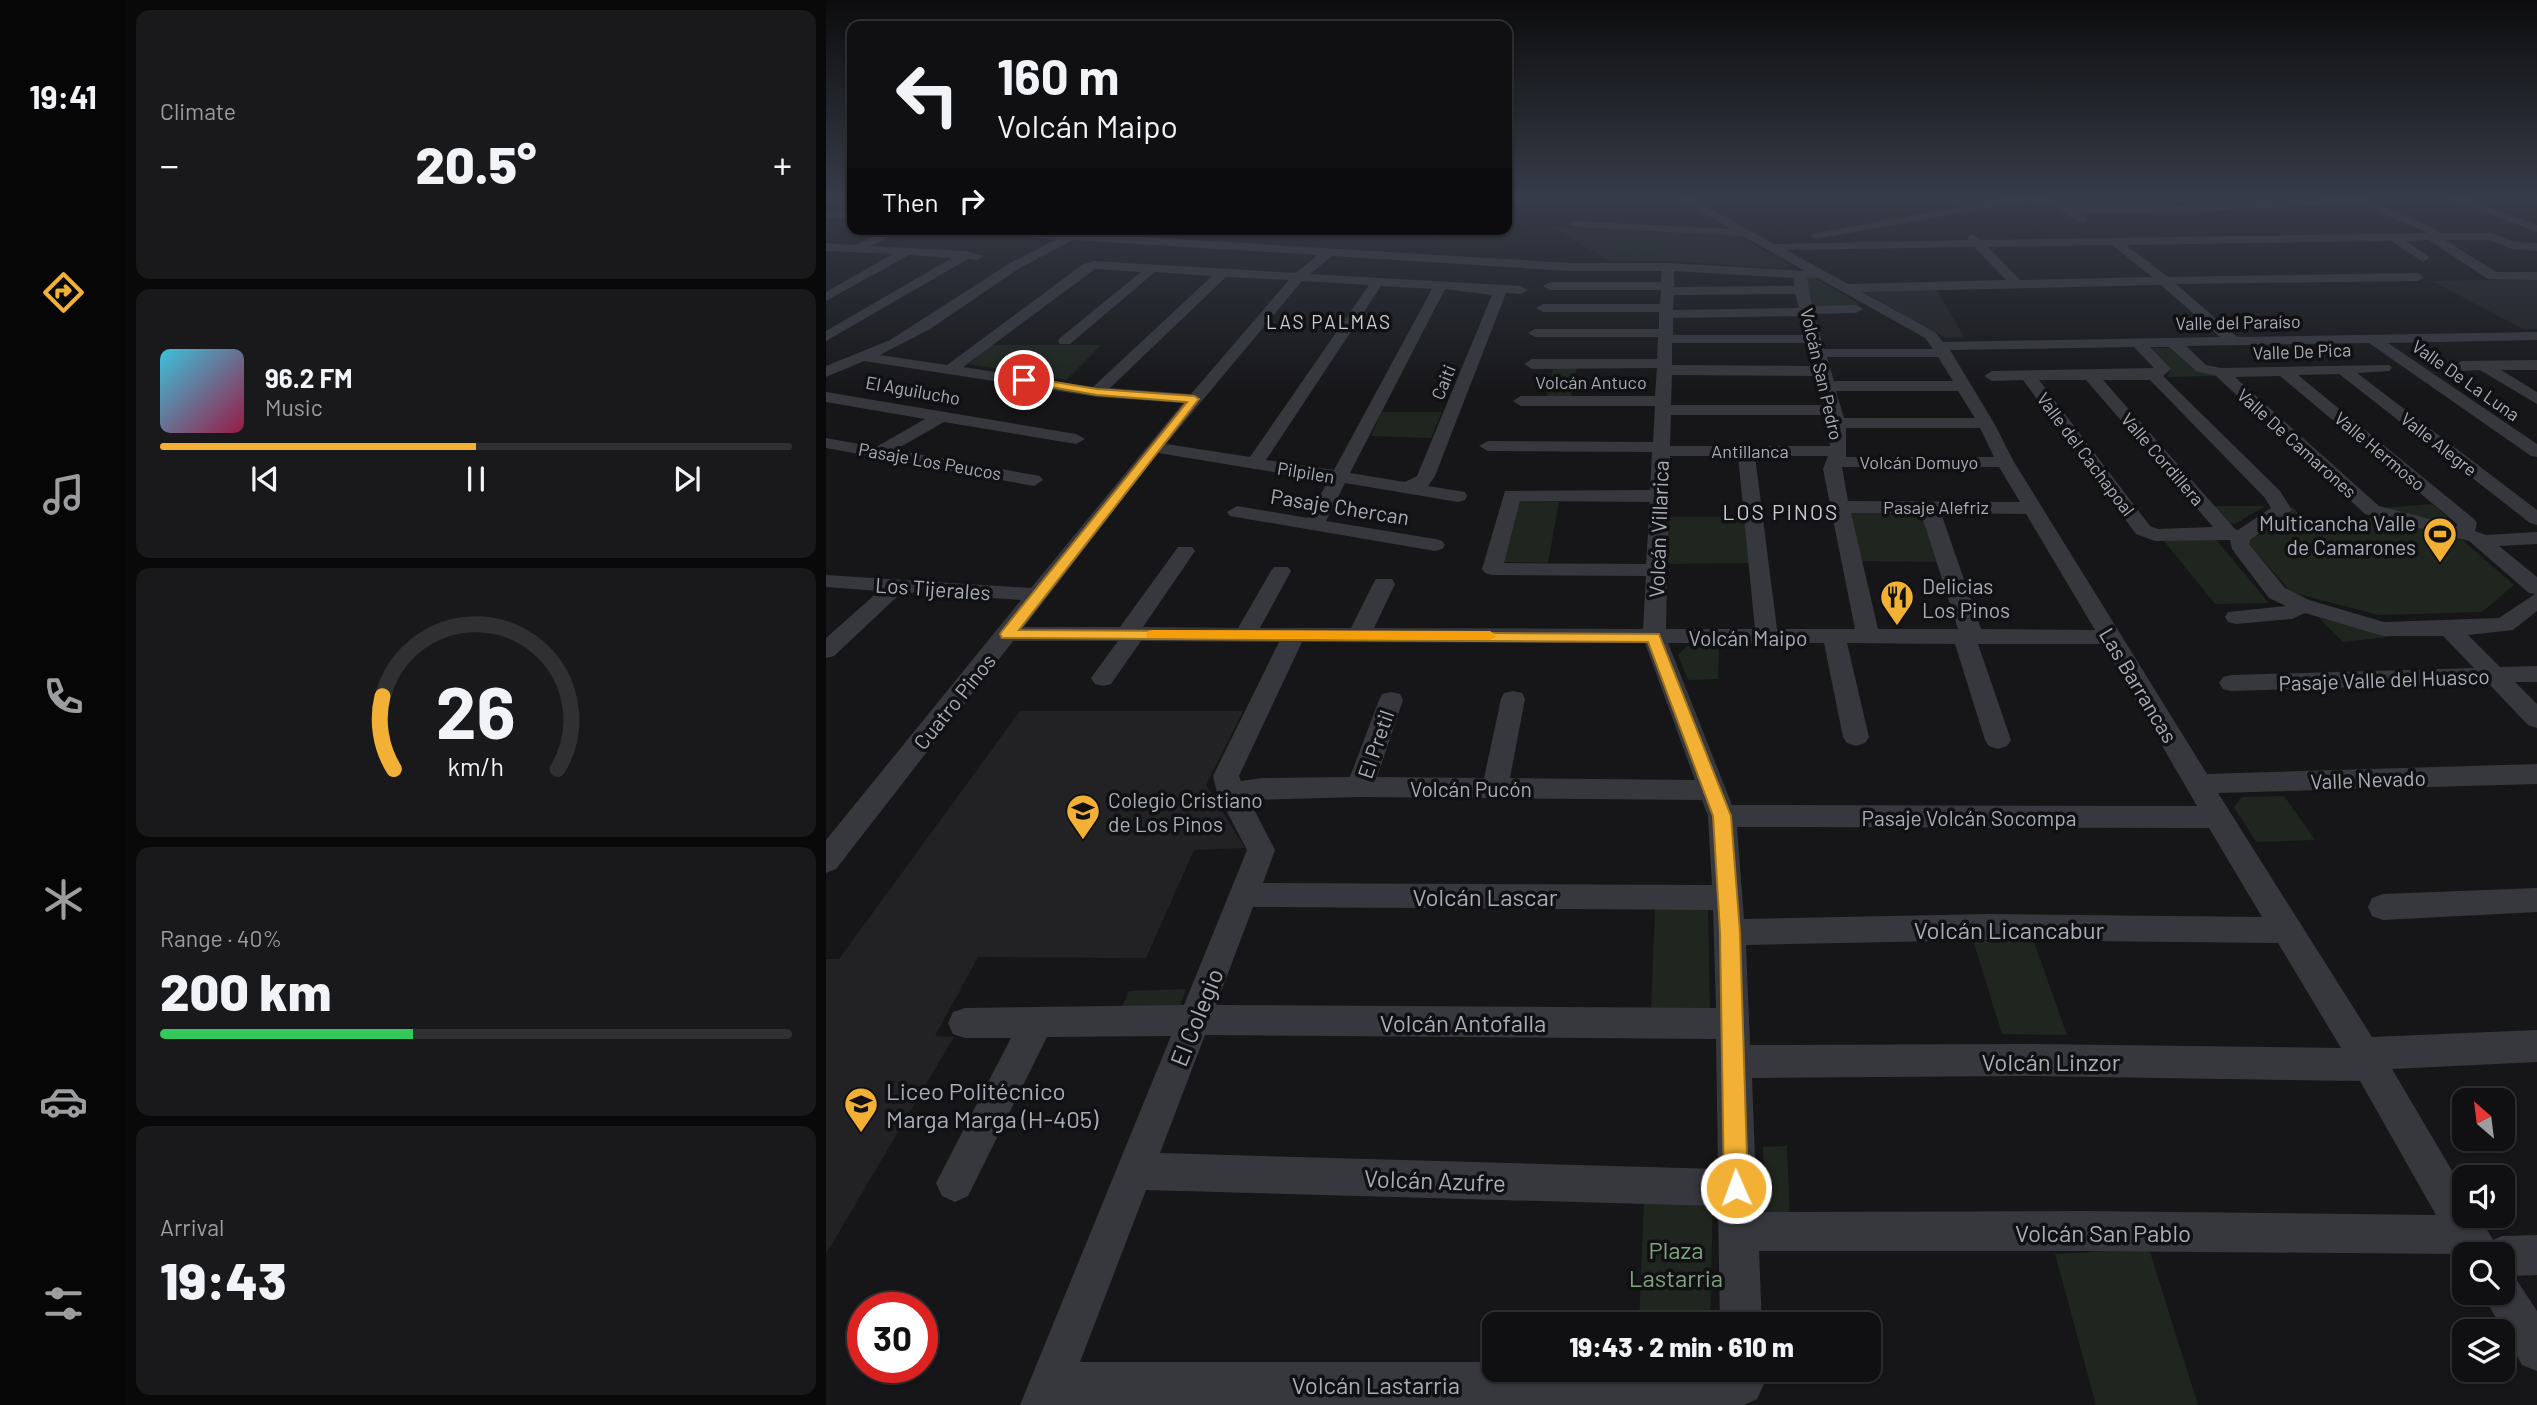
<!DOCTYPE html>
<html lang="en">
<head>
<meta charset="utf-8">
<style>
  body { margin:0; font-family:Barlow,sans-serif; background:#19191b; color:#f1f3f6; height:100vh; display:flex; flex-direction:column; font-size:26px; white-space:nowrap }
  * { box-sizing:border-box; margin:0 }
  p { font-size:23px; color:#9c9d9f }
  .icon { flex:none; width:38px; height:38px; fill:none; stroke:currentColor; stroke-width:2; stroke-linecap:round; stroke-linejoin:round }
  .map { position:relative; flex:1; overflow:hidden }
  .drawer { display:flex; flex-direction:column; gap:10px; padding:10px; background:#09090a; width:700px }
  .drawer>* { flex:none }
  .guide { position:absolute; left:21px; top:21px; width:665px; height:214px; border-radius:14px; box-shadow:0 2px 5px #0004,0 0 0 2px #303032; background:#101012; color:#f1f3f6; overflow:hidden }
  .needle { width:46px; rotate:332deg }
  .controls { position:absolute; left:1626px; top:1088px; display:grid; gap:14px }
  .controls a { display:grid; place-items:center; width:63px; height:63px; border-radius:14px; background:#101012; box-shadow:0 2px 5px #0004,0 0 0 2px #303032; font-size:35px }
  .speed { position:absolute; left:21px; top:1292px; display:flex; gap:14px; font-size:35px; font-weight:700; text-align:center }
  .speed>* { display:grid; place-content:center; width:91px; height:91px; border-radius:50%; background:#101012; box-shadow:0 2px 5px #0004,0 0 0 2px #303032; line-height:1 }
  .speed .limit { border:10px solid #d22; background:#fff; color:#111 }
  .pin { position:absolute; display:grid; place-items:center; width:60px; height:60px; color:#fff; margin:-30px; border:4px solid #fff; border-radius:50%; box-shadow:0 2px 7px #0007 }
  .me { position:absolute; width:77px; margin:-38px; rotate:358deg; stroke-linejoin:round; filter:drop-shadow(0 0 5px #0008) }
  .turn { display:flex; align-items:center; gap:24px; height:147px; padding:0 35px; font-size:32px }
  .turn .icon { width:91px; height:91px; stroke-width:2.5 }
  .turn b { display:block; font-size:49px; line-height:60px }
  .then { display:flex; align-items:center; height:66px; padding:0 35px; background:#0003; gap:14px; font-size:26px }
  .big { font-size:52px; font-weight:800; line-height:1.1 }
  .drawer .tile { flex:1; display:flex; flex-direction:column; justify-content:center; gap:10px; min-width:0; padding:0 24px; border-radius:14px; background:#19191b }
  .drawer .dial { align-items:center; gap:0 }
  .dial svg { height:182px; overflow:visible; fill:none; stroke:#303032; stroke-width:7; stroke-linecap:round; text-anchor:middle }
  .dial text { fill:#f1f3f6; stroke:none }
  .song { display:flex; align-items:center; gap:21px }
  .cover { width:84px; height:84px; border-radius:10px; background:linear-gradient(135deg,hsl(190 70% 55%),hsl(340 70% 35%)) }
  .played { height:7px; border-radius:4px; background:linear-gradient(90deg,#f2b134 50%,#303032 50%) }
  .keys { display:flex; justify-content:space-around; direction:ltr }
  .heat { display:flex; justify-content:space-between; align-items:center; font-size:38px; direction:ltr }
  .charge { height:10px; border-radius:5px; background:linear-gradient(90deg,#34c759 40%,#303032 0) }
  .trip { position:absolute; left:656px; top:1312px; width:399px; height:70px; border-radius:14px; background:#101012; box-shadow:0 2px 5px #0004,0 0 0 2px #303032; font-weight:800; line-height:70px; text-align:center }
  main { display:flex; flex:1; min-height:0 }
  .tabs { display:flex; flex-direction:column; width:126px; justify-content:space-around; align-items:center; background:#060607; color:#9c9d9f }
  .tabs .icon { width:49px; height:49px }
  .tabs .on { color:#f2b134 }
  .tabs b { font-size:32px; color:#f1f3f6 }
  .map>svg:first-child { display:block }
</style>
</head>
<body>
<main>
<nav class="tabs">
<b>19:41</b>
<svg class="icon on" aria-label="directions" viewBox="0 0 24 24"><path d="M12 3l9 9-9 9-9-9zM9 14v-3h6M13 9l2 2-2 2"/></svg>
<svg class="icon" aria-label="music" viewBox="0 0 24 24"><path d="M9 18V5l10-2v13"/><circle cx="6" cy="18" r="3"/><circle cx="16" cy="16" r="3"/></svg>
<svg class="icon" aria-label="phone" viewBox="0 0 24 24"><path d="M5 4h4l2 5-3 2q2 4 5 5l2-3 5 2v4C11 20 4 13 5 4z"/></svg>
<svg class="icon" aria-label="climate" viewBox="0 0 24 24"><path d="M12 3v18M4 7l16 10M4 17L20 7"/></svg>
<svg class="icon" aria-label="car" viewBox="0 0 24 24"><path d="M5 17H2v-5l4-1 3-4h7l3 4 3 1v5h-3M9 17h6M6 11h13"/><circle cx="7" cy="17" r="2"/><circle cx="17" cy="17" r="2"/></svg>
<svg class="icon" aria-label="filters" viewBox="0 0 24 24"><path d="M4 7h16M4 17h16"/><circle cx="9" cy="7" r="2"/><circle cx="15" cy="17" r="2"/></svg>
</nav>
<section class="drawer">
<div class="tile"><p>Climate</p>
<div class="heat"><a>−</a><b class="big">20.5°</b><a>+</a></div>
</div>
<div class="tile">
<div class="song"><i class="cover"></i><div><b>96.2 FM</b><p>Music</p></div></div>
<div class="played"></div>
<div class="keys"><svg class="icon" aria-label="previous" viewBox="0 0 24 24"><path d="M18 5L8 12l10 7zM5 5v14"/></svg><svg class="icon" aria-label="pause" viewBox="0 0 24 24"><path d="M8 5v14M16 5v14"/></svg><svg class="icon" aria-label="next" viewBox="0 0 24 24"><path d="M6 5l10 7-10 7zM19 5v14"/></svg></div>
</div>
<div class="tile dial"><svg viewBox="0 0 100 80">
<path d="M14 69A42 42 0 1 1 86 69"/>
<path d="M14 69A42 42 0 0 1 9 37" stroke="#f2b134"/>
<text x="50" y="56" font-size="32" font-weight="700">26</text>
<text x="50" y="72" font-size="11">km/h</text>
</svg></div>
<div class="tile"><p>Range · 40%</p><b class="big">200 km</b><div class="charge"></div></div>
<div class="tile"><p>Arrival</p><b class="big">19:43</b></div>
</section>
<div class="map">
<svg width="1711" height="1405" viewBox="0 0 1711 1405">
  <rect width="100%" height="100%" fill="#161618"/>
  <g fill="#222225">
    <path d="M725,227l184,8 56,30 -6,3 -118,-7 -56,1z"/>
    <path d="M1711,279v50h-14l-91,-48z"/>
    <path d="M1034,290h77l27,47 -18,1z"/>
    <path d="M194,711h223l-37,74 39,63 -51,2 -48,108 -168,-1 -43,79 19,1 -128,217v-295h13z"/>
  </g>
  <g fill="#1e261f">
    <path d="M787,244l52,2 -4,9 -54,-2z"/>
    <path d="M978,277l11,1 45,26 -7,3h-42z"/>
    <path d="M165,345h110l-35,35 -98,-16z"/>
    <path d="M1324,348h19l24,21 21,7 -47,1 4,-7z"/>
    <path d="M728,366h23l-6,32 -25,1z"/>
    <path d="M556,412h60l-11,26 -60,-2z"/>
    <path d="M691,500l42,2 -11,61 -46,-1z"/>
    <path d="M1606,504l16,14 -7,3 -61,-13z"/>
    <path d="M1381,506h58l-30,18 -11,-1z"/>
    <path d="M1466,506l13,15 75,-3 79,19 55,48 -32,27 -104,3 -87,-23 -44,-50 41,-26z"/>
    <path d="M1021,512h76l16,50 -82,-1z"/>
    <path d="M843,517h77l6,46 -85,1z"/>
    <path d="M1386,535l57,68 -54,1 -55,-68z"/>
    <path d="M1493,618l78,18 -54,6z"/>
    <path d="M861,646l32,1 -1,32 -30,1 -10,-25z"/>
    <path d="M1458,796l31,44 -59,2 -22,-35 8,-10z"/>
    <path d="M829,909h53l2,99h-59z"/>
    <path d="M1147,940l61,2 33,93 -65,-1z"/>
    <path d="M360,989l-7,20 -59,2 9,-20z"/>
    <path d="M961,1146l3,71 -25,-3 -2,-67z"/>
    <path d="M887,1199l-3,126h-71l5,-125z"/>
    <path d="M1323,1249l49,156h-102l-41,-151z"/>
  </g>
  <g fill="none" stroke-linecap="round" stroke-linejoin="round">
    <g fill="#37383d" fill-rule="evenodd">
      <path d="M852,198h13l83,46 194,-4v-4l4,-2 9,6 447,-7 -68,-29 -205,9h-75l8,7 -6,3 -29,-16 -26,-6 -211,38 -6,-3 6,-3 191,-35h39l24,9h85l208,-9 75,32 1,3h52l23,9 23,1v8l-25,-2 -23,-9h-44l51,32h41v8l-49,-1 -59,-39 -23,1 21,14 2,3 -6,4 -32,-21 -265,4 42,32 250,-4 6,4 -6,4 -242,3 61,53 300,-5v8l-149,3 149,101v13l-6,-1 -162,-113 -183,3 20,19 15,3 168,-3 3,3 -3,3 -32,2 180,137v15l-7,-2 -191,-149 -41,1 176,144 3,4 -2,8 11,4 51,-3v12l-38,2 38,31v34l-24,19 -45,5 32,32 37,-1v16h-22l22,22v24l-9,-3 -40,-42 -257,8 -8,-2 -4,-6 4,-6 8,-2 243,-7 -31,-32h-60l-78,-23 -13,6 -56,5 -8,-2 -3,-5 3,-5 58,-6 -17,-8 -37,-49 -2,-9 -75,1 -19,-7 -113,-154 -31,1 -8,-5 8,-5 162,-3 -20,-21 -184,3 44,73 20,39 193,312 330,-10v20l-319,9 154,244 165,-7v32l-145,7 72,122v25h15l14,24 9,-4 35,-1v40l-28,1 7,3 21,32v60l-15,-6 -40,-72h20v-38h-38v11l-6,-12 -374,-3h-325l3,74h-42l-2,-119 -572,-16 -66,172h414v8h264l6,14 -7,15 -13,6h-724l151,-369 -124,1 -79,159 -13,6 -13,-6 -6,-13 75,-145h-46l-12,-4 -5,-11 5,-11 12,-4 219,-3 63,-155 -30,-57 -4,-17 66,-134 -138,-1 -30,43 -8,2 -8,-2 -4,-6 27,-37h-105l-177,228 -10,4v-33l195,-240 -119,-8 -68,64 -8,2v-20l53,-47 -53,-4v-12l205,13 152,-185 -86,-6 -233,-36 -38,16v-11l64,-26 122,-78 45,-23 -104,-7 -6,-3h66l556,34h99l137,8 -62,-35 -169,-9 -6,-3 6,-3 156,8zM247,240l245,15 -22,18 -203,-12 -11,4 -135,100 -67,-10 50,-26 90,-61zM1286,245l40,32 -132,3 -32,-33zM1148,247l32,33 -158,4 -62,-34zM506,256l237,15h93l-1,11h-111l-7,4 7,4h111l-1,14h-117l-7,4 7,4h116v17h-124l-7,4 7,4h123l-1,22h-125l-8,5 8,5 125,-1 -2,28h-134l-8,5 8,5h134l-2,36 -165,-1 -9,5 9,5 164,1 -2,38 -145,1 -23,78 3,4 7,2 154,1 -3,53 -269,-1 21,-44 -3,-5h-16l-3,5 -22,44h-91l31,-57 -3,-4h-14l-3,4 -33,57 -95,-1 52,-76 -3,-4h-14l-58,80h-96l134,-174 170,28 -20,37 -71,-12 -10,6 3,4 205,35 7,-2 3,-4 -3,-4 -7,-2 -109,-18 19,-38 113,19 7,-2 2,-4 -2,-4 -37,-6 7,-10 71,-183 15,1 7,-4 -7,-4 -211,-12zM269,269l46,3 -81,66 -2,3 2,3h10l85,-72 57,4 -119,111 -130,-20zM848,271l120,7v8l-120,1zM400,277l63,3 -98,114 -81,-6zM981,278h11l107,60 8,11h-109l-10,-35 42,-1 7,-4 -7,-4 -44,1zM476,281l67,4 -119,172 -84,-13zM1335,285l59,52 -277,5 -8,-10 -73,-40zM555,286l51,3 -98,181 -68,-10zM619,289l47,6 -75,181 -12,6 -55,-9zM969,294l4,14 -126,2 1,-15zM975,316l5,19h-133v-17zM846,343h136l6,23 -142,-1zM1324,347h19l27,24 20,5 149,138 104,27 60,52 6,1 -36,24 -115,4 -75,-22 -24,-12 -36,-44 1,-4 42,-30 -12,-19 -117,-115 8,-7zM1001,357h111l15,24h-119zM846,375l144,1 8,29h-153zM1454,376l177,148v2l-78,-20 -144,-129zM1213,380h47l127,147 -55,2 -8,-3zM1277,380h47l115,118 6,10 -33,22 -3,-1zM1010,391h122l17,27h-131zM845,415h156l3,31h-160zM1020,428h134l14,29h-148zM844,456h68l17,173h-89zM929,456h73l-5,13 32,160h-78zM1016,467h157l21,35 -172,-1zM694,501l130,1 -4,62 -142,-1zM1025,513h70l37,116h-80zM1115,513l85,1 69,116 -114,-1zM476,642l343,1 50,137 -185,-2 15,-79 -3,-6 -9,-2 -9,2 -3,6 -17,79 -107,-1 26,-77 -3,-6 -9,-2 -9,2 -3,6 -29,77 -88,1 -21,3 -2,-5zM842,643h156l19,94 4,6 9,3 9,-3 4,-6 -22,-94 108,1 30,96 4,6 9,3 9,-3 4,-6 -33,-96h125l94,162 -465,-1zM534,797l342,3 6,16 4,69 -449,-2 12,-33 -26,-50zM911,827l472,1 53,89 -273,-3 -245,5zM427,907l460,3 3,98 -500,-3zM1163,940l289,3 63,105 -315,-4 -276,1 -4,-100zM379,1035l511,4 2,130 -558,-16zM1200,1076l334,5 76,134 -352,-4 -327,1 -5,-134z"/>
      <path d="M1622,198h15l74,27v7z"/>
      <path d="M26,210v6l-26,3v-6z"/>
      <path d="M64,229h17l-37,17 96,5 17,5 -6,4 -9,-1 -142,82v-10l126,-73 -43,-3 -83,46v-9l67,-38 -67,-3v-8l29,2z"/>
      <path d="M608,229h12l-5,8 -4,1 -6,-3z"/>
      <path d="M1711,360v10h-36l36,22v12l-57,-34 -18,1 -8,-5 8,-5z"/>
      <path d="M0,392l250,42 9,5 -9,5 -132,-22 -49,28 145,26 3,4 -9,6 -208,-38v-10l50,9 49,-28 -99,-17z"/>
      <path d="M1711,888v24l-154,8 -11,-4 -4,-9 4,-9 11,-4z"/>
    </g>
  </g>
  <linearGradient id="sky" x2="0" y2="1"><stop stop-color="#0c0c0d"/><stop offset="0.5" stop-color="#363c48"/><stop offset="1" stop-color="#363c48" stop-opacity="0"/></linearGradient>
  <rect width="1711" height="395" fill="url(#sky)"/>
  <path fill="#f2b134" stroke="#9d7322" stroke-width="2" d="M198,377l73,12 97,7 5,3 -180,231 640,4 72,182 9,116 8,256 -3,8 -9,4 -9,-4 -3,-8 -4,-256 -7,-116 -65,-174 -646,-4 -2,-4 2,-3 185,-229 -90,-7 -76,-13 -2,-2z"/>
  <path fill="#f59e0b" d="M327,630l337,1 7,5 -7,4 -342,-2 -2,-3 2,-4z"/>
  <defs>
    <g id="stadium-pin" transform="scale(1.75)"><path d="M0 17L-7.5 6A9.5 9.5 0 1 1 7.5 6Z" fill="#f2b134" stroke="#111113"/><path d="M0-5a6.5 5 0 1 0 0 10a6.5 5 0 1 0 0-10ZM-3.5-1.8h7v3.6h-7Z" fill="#111"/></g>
    <g id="restaurant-pin" transform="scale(1.75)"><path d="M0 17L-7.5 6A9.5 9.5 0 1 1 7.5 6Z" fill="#f2b134" stroke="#111113"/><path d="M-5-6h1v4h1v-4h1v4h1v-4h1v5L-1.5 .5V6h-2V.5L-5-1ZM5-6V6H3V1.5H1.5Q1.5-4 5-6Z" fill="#111"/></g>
    <g id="school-pin" transform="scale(1.75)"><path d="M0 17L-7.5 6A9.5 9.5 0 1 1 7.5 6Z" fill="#f2b134" stroke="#111113"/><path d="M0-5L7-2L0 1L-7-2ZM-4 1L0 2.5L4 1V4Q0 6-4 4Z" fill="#111"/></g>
  </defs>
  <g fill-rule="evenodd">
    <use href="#stadium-pin" x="1614" y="534"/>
    <use href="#restaurant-pin" x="1071" y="597"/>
    <use href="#school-pin" x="257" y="811"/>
    <use href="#school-pin" x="35" y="1104"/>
  </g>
  <g text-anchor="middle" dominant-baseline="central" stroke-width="7" stroke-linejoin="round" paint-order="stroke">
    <g font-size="18" fill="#a8adb8" stroke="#111113">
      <text transform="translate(1412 322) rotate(-1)">Valle del Paraíso</text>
      <text transform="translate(1476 351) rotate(-2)">Valle De Pica</text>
      <text transform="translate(996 374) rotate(77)">Volcán San Pedro</text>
      <text transform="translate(1640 380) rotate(35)">Valle De La Luna</text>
      <text transform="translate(617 382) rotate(-68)">Caiti</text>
      <text x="765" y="382">Volcán Antuco</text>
      <text transform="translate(87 390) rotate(10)">El Aguilucho</text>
      <text transform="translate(1471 443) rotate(42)">Valle De Camarones</text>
      <text transform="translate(1613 444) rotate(38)">Valle Alegre</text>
      <text x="924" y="451">Antillanca</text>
      <text transform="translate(1554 451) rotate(40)">Valle Hermoso</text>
      <text transform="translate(1260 454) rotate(53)">Valle del Cachapoal</text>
      <text transform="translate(1337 459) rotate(49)">Valle Cordillera</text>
      <text transform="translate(104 461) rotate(10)">Pasaje Los Peucos</text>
      <text x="1093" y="462">Volcán Domuyo</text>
      <text transform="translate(480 472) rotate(9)">Pilpilen</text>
      <text x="1110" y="507">Pasaje Alefriz</text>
    </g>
    <g font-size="19" letter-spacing="2" fill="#c9ccd4" stroke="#111113">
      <text x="503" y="321">LAS PALMAS</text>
    </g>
    <g font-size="21" fill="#a8adb8" stroke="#111113">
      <text transform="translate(514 506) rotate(9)">Pasaje Chercan</text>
      <text transform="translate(832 529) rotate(-88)">Volcán Villarica</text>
      <text transform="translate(107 588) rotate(4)">Los Tijerales</text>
      <text x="922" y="637">Volcán Maipo</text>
      <text transform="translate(1558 679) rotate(-2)">Pasaje Valle del Huasco</text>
      <text transform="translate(1313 685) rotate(59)">Las Barrancas</text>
      <text transform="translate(128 701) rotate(-51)">Cuatro Pinos</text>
      <text transform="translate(549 744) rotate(-71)">El Pretil</text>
      <text transform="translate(1542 779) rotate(-2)">Valle Nevado</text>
      <text x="645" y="788">Volcán Pucón</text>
      <text x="1143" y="817">Pasaje Volcán Socompa</text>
    </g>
    <g font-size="21" letter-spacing="2" fill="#c9ccd4" stroke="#111113">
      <text x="955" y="511">LOS PINOS</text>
    </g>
    <g font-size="21" fill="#a8adb8" stroke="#111113" text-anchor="start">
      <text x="1590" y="522" text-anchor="end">Multicancha Valle<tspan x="1590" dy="24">de Camarones</tspan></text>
      <text x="1096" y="585">Delicias<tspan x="1096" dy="24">Los Pinos</tspan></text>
      <text x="282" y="799">Colegio Cristiano<tspan x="282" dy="24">de Los Pinos</tspan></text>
    </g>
    <g font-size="24" fill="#a8adb8" stroke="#111113">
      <text x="659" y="896">Volcán Lascar</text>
      <text x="1183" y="929">Volcán Licancabur</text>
      <text transform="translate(370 1017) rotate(-68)">El Colegio</text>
      <text x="637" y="1022">Volcán Antofalla</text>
      <text x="1225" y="1061">Volcán Linzor</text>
      <text transform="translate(609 1180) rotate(2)">Volcán Azufre</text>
      <text x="1277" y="1232">Volcán San Pablo</text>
      <text x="550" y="1384">Volcán Lastarria</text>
    </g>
    <g font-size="24" fill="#a8adb8" stroke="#111113" text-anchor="start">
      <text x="60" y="1090">Liceo Politécnico<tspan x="60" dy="28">Marga Marga (H-405)</tspan></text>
    </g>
    <g font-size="24" fill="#7fa381" stroke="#111113">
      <text x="850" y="1249">Plaza<tspan x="850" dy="28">Lastarria</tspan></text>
    </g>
  </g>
</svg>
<div class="controls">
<a><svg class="needle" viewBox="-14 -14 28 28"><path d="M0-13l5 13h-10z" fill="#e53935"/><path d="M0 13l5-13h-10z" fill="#9c9d9f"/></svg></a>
<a><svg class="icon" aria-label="sound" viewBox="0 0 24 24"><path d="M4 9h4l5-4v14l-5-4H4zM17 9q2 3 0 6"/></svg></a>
<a><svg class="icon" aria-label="search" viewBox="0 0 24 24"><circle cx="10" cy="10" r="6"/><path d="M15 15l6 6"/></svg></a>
<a><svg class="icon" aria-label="layers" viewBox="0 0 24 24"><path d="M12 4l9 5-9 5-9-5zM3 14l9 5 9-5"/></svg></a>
</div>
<div class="speed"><div class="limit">30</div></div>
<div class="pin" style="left:198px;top:380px;background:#d93025"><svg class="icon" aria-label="arrive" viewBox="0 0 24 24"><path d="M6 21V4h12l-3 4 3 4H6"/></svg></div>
<svg class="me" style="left:910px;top:1188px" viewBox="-20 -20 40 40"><circle r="17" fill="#f2b134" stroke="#fff" stroke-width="3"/><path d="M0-11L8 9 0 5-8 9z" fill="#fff"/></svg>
<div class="trip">19:43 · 2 min · 610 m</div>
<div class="guide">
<div class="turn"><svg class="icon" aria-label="left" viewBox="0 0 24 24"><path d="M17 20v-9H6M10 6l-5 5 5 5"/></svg><div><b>160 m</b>Volcán Maipo</div></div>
<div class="then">Then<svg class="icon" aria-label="right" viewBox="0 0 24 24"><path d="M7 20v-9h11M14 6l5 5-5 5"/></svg></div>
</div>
</div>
</main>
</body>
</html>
